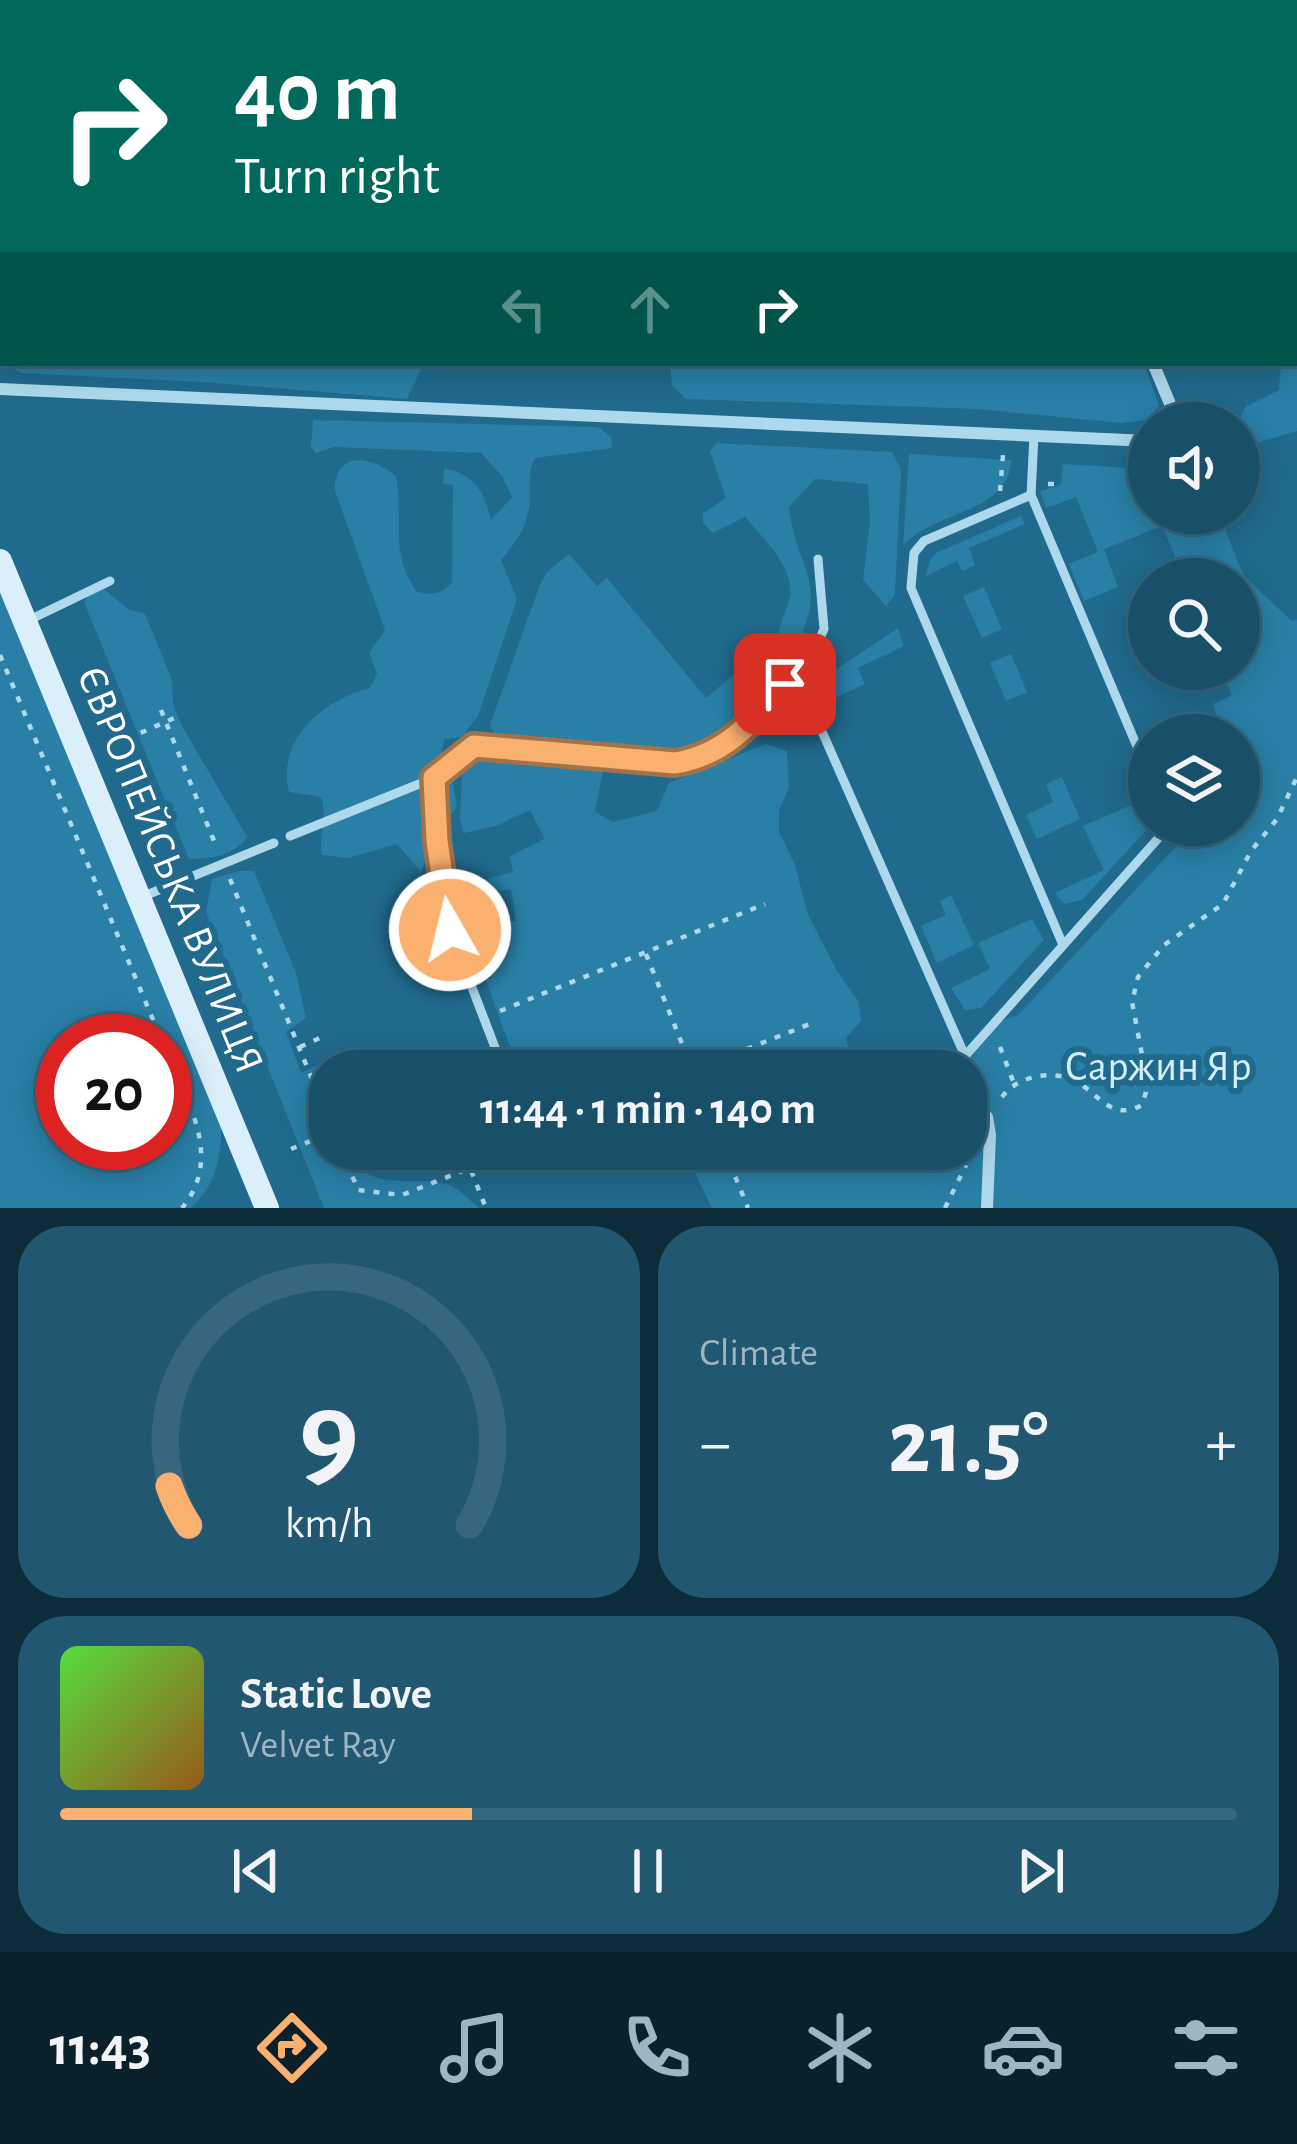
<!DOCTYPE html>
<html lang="en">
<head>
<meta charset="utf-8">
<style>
  body { margin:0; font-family:"Alegreya Sans",sans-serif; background:#215770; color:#f1f3f6; height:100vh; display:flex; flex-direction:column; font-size:45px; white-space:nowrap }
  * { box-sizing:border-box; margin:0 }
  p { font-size:39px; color:#9fb5c1 }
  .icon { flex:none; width:66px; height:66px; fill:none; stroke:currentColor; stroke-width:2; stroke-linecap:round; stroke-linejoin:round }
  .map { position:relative; height:1208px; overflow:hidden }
  .panel { display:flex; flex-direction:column; gap:18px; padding:18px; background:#0d2c3a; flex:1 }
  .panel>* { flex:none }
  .hud { position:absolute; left:0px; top:0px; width:1299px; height:366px; box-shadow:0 6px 30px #0003,0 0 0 3px #36677e; background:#00695c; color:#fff; overflow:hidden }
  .buttons { position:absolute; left:1128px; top:402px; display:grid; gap:24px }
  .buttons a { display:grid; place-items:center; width:132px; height:132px; border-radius:50%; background:#18506a; box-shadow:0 6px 30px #0003,0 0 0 3px #36677e; font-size:60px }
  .speed { position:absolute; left:36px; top:1014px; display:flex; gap:24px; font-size:60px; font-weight:700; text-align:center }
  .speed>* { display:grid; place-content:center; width:156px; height:156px; border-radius:50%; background:#18506a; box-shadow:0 6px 30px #0003,0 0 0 3px #36677e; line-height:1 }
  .speed .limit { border:18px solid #d22; background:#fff; color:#111 }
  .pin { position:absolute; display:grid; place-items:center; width:102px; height:102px; color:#fff; margin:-51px; border-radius:24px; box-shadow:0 6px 18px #0006 }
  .me { position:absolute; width:132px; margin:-66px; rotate:352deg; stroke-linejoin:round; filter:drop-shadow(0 0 9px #0008) }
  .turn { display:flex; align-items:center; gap:42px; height:252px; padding:0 36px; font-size:54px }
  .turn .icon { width:156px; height:156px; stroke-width:2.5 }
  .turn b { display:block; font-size:84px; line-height:102px }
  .lanes { display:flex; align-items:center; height:114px; padding:0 36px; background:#0003; justify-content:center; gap:60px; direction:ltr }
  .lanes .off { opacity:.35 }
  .big { font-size:90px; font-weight:700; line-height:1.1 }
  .panel .widget { flex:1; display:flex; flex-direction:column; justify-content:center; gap:18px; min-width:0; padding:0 42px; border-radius:48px; background:#215770 }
  .panel .dial { align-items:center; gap:0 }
  .dial svg { height:312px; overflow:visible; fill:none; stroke:#36677e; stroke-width:7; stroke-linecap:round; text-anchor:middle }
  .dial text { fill:#f1f3f6; stroke:none }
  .song { display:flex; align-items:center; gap:36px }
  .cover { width:144px; height:144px; border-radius:18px; background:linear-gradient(135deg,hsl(110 70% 55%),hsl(30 70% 35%)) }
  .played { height:12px; border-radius:6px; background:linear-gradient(90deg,#fab06f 35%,#36677e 35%) }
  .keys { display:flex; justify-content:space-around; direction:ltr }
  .heat { display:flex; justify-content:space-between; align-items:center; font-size:66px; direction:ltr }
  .panel .tiles { flex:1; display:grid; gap:18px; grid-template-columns:1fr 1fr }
  .widget:last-child { grid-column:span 2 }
  .trip { position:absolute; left:309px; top:1050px; width:678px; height:120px; border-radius:48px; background:#18506a; box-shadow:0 6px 30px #0003,0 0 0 3px #36677e; font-weight:700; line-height:120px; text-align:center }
  .tab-bar { display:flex; height:192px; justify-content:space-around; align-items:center; background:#0a202a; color:#9fb5c1 }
  .tab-bar .icon { width:84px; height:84px }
  .tab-bar .on { color:#fab06f }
  .tab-bar b { font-size:54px; color:#f1f3f6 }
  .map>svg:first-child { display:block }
</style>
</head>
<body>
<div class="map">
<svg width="1297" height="1208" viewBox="0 0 1297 1208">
  <rect width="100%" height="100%" fill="#206a8d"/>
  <g fill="#297fa6" fill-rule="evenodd">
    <path d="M1297,242v189l-58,17v-25l6,-16 34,-17 2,-27h15z"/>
    <path d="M6,363h416v4l-15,32 -205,-17 -181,-9z"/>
    <path d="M670,363h474l15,43 -12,14 -26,3 -143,-14 -292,-10 -14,-14z"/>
    <path d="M313,420l285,7 13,10 1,11 -77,10c-9,18 -4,31 -6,49 -3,23 -14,36 -28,53l16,39 -39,117 -16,21 -18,2 -4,28 13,17 4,22 -23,35 -13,31 -24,-28 -49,14 -26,-3c-4,-20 6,-41 -1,-58l-32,-5c-13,-52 33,-92 81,-104l7,-15 -8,-20 16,-23 -50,-139c-1,-42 37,-35 61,-15 8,46 -7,73 20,115 16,5 25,4 36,-9l1,-97 -10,-1 1,-15c30,4 40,22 47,51l21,-23 -10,-21 -21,-23 -147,-6 -18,6 -5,-6z"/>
    <path d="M716,443l176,9 9,18 -4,82 -2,43 -9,11 -23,-26 7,-59 -2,-37 -53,-5 -26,28c8,69 42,69 5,145l-17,-5c0,-19 7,-29 12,-47 9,-29 -27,-63 -44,-83l-32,16 -10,-10v-10l23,-15 -16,-46z"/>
    <path d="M909,454l102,6c-1,54 -78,50 -108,86z"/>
    <path d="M1063,464l86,5v44h69l26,63 48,45 5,-1v588h-585l-29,-59h283v-78h-30l67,-51 15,-5 165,-176 -6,-14h62v-90h-43l24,-10 -7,-21 19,-8 -11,-27h18v-90h-54l-23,-53 -58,23 14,38 -34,14 -15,-37 29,-12 -22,-55 -30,11 -6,-17 21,-6z"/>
    <path d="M1021,516l4,8 -56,24 6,17 -13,6 -5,-10 -31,15 4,-16 6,-7z"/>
    <path d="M569,554l28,32 10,-8 99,120 39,-33c7,6 15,14 16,23 4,23 -57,62 -77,65 -21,3 -46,-2 -67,-3l-12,8 -10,54 18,10 44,-11 12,-28 97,-39 21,7 2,37 -10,22v22l16,33 13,50 29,56 22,31 2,19 -15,17 8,33h-335l-51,-139 48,-11 -5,-32 -50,9 -1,-12 53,-14 -3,-16 35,-17 -15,-29 -34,16 -32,7 -4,-14 2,-48c14,-21 41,-15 63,-13l4,-3 33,-1 5,-7c-25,-5 -66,7 -77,-22l49,-138 8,-15z"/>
    <path d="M0,571l218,507c4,46 11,96 -27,130h-191zM63,1041h102v102h-102z"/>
    <path d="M984,587l18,42 -20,9 -19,-42z"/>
    <path d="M104,589l24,20 17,5 27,66 1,25 9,21 65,111c-13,19 -37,22 -58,22l-105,-257 5,-8z"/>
    <path d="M898,628l6,18 -46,22 7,16 -47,22 -8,-19z"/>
    <path d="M1011,654l16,38 -21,9 -16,-38z"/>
    <path d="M1062,777l18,42 -43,20 -11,-24 27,-13 -7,-18z"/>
    <path d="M1143,800l8,25 -69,75 -18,4 -9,-11 49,-23 -21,-44z"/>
    <path d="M239,871h15l42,102 10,45 -20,14 15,41 20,-10 9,20v66h26l10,24c25,14 52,4 80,11 12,3 23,16 33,24h-155l-118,-296 6,-33z"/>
    <path d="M951,895l23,50 -37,18 -16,-37 25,-11 -6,-14z"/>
    <path d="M1032,919l12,21 -63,68 -16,2 -14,-22 39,-19 -12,-26z"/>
  </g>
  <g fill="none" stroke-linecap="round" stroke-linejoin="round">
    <g stroke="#aed9ec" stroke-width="4.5" stroke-dasharray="6 9" stroke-linecap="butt">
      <path d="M1048,484h13"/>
      <path d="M1000,491l3,-36"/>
      <path d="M0,655l162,386"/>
      <path d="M161,710l55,136"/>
      <path d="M127,739l54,-24"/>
      <path d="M230,879l100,244"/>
      <path d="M646,954l47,117"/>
      <path d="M500,1011l265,-107"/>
      <path d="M300,1047l22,-10"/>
      <path d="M1000,1047l13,34"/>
      <path d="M165,1049c22,52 59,108 17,159"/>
      <path d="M691,1071l119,-47"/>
      <path d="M1002,1097c17,-23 56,-29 80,-12 21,15 32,35 60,20l4,-13v-16l-14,-74 6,-25 26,-32 59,-41 28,-53 26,-32 20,-42"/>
      <path d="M291,1149l39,-16"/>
      <path d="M341,1149l17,41 44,5 68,-27 16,40"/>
      <path d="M724,1149l24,59"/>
      <path d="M945,1208l21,-43"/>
    </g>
    <g stroke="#aed9ec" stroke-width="9">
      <path d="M1031,495l3,-59"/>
      <path d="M25,622l85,-41"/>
      <path d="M809,702l156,354 22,61"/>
      <path d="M434,778l3,63 13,89 54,141"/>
      <path d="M290,836l144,-58 40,-32 201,17 26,-4 23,-12 24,-20 66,-75 10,-23 -6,-70"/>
      <path d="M144,896l130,-53"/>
      <path d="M1063,945l-152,-357 3,-35 10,-12 107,-46 118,280"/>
      <path d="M965,1056l205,-231"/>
    </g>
    <g stroke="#aed9ec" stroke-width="12">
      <path d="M1004,0l1,3"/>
      <path d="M361,3l7,-3"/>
      <path d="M0,165l3,-2"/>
      <path d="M1153,363l25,60"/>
      <path d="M0,389l1149,52"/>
      <path d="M1211,513l1,4"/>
      <path d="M987,1117l3,18 -3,73"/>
    </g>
    <path stroke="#daeff9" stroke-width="24" d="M0,561l267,647"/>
  </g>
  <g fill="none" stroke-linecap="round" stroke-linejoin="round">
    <g stroke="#a27248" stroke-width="30">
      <path id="route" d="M450,930l-13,-89 -3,-63 40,-32 201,17c51,-8 78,-42 110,-79"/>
    </g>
    <use href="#route" stroke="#fab06f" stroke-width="21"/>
  </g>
  <g text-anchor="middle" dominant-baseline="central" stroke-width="12" stroke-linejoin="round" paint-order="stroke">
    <g font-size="42" fill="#fff" stroke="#206a8d">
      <text transform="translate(170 870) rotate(68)">ЄВРОПЕЙСЬКА ВУЛИЦЯ</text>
    </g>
    <g font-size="42" fill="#d3edf9" stroke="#206a8d">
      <text x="1158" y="1067">Саржин Яр</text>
    </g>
  </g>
</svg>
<div class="buttons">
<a><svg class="icon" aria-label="sound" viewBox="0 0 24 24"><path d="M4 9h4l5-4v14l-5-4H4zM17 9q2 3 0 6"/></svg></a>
<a><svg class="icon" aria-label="search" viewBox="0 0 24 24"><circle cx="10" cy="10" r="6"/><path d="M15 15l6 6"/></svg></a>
<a><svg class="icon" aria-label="layers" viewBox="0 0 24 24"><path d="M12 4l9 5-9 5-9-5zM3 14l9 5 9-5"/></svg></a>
</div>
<div class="speed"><div class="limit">20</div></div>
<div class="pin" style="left:785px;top:684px;background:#d93025"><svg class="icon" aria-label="arrive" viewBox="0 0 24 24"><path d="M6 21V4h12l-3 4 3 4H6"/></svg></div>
<svg class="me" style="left:450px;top:930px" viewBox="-20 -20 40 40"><circle r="17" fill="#fab06f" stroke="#fff" stroke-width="3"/><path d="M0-11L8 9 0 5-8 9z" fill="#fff"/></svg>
<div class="trip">11:44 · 1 min · 140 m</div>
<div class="hud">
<div class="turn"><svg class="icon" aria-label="right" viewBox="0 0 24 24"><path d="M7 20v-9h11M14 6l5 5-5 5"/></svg><div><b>40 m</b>Turn right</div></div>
<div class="lanes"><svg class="icon off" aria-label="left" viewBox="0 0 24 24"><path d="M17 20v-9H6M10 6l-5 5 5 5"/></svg><svg class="icon off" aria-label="ahead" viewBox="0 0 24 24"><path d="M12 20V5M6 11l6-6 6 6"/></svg><svg class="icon" aria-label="right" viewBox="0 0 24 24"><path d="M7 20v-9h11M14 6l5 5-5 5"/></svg></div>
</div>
</div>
<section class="panel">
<div class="tiles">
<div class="widget dial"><svg viewBox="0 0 100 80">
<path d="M14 69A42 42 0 1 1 86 69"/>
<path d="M14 69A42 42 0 0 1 9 59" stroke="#fab06f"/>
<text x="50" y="56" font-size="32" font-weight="700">9</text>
<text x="50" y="72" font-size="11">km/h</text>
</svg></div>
<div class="widget"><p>Climate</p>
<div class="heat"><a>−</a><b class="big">21.5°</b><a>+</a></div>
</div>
<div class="widget">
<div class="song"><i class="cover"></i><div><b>Static Love</b><p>Velvet Ray</p></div></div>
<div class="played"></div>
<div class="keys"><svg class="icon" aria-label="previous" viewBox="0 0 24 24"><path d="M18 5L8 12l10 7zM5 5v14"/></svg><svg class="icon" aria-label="pause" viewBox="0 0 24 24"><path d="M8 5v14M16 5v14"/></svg><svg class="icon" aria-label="next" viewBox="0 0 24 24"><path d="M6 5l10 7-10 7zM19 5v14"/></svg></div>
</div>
</div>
</section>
<nav class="tab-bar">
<b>11:43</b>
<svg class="icon on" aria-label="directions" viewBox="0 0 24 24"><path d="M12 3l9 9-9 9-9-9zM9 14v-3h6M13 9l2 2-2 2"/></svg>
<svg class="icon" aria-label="music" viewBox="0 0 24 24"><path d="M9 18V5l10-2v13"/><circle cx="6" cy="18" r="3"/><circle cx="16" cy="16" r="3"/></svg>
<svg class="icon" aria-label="phone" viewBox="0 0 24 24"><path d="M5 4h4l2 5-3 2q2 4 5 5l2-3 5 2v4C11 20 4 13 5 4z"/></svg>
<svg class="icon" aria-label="climate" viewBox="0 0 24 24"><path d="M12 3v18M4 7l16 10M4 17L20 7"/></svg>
<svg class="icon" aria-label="car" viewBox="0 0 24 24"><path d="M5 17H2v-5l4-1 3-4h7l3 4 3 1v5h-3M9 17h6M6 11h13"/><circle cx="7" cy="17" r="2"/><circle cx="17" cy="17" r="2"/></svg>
<svg class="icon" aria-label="filters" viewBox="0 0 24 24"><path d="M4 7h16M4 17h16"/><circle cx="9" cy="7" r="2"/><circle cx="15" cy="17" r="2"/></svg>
</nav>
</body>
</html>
